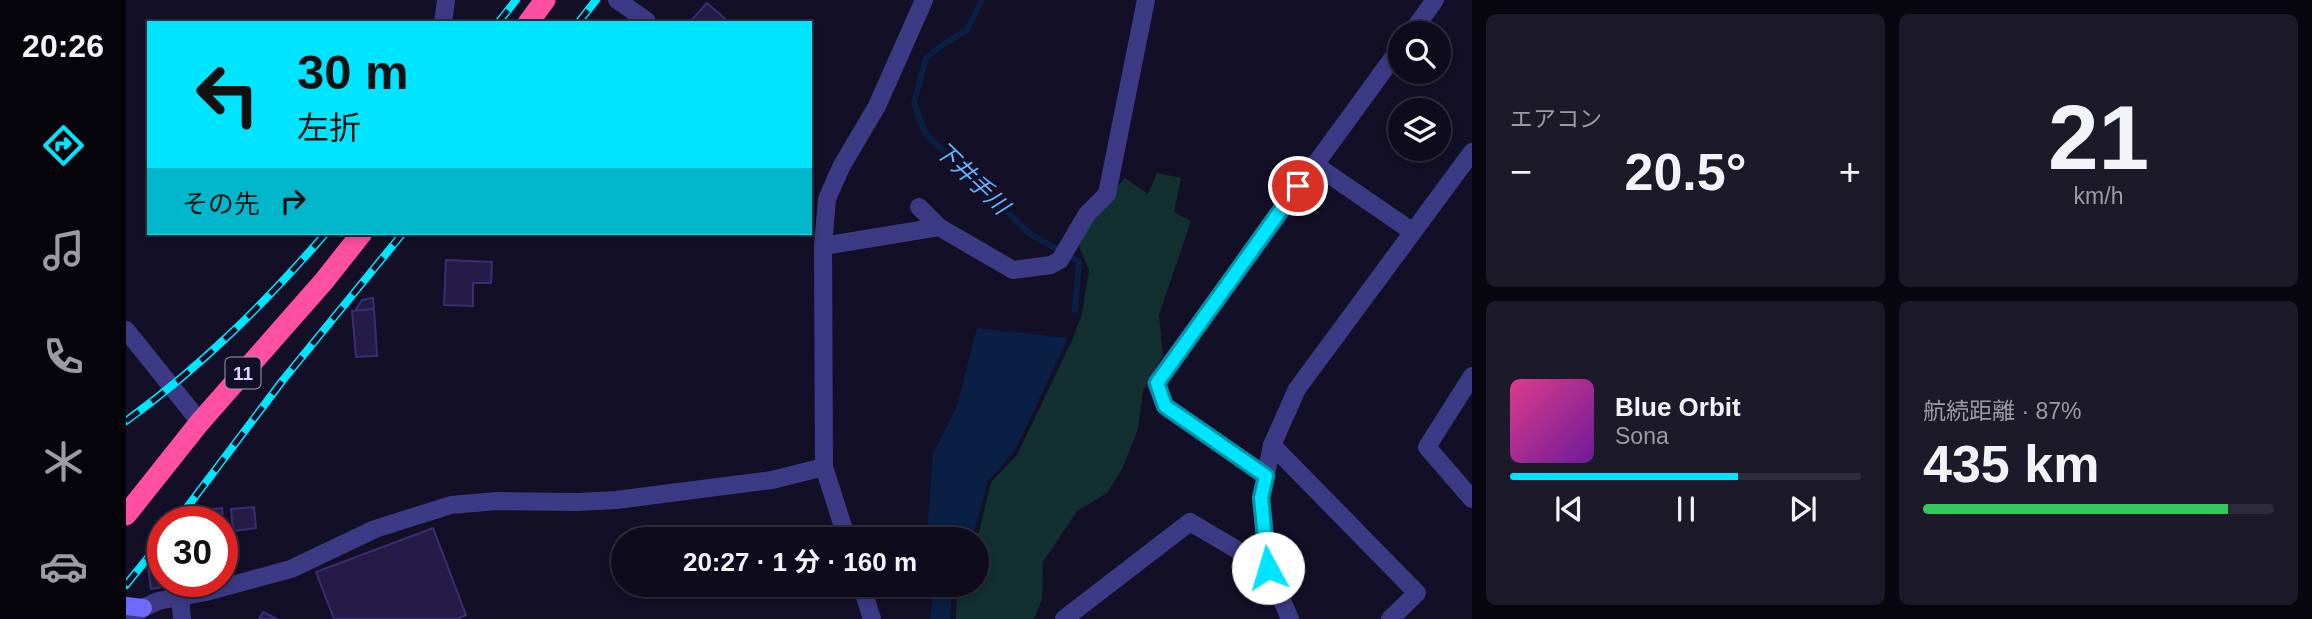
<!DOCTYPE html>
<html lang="ja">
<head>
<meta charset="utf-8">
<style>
  body { margin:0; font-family:Arial,"Noto Sans JP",sans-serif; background:#1c1929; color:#f1f3f6; height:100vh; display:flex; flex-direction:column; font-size:26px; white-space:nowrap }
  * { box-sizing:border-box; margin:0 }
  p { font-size:23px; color:#9b9ba3 }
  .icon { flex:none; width:38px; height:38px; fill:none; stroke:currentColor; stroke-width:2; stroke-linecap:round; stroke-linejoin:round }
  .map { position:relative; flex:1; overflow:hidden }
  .drawer { display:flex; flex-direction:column; gap:14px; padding:14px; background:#08060f; width:840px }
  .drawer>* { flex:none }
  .hud { position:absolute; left:21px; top:21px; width:665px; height:214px; border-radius:0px; box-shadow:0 4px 10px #0003,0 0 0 2px #2e2b3b; background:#00e5ff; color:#111; overflow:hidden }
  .controls { position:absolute; left:1262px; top:21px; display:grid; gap:14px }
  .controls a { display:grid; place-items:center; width:63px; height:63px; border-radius:50%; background:#0e0b1c; box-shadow:0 4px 10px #0003,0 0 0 2px #2e2b3b; font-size:35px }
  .speed { position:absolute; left:21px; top:506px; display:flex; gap:14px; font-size:35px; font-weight:700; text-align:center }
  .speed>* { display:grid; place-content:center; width:91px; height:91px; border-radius:50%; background:#0e0b1c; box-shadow:0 4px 10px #0003,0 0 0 2px #2e2b3b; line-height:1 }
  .speed .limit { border:10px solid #d22; background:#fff; color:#111 }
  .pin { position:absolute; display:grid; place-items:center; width:60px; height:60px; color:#fff; margin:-30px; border:4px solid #fff; border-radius:50%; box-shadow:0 2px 7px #0007 }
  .me { position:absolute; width:77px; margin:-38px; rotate:354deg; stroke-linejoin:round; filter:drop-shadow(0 0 5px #0008) }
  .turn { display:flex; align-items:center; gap:24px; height:147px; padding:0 35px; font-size:32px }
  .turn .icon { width:91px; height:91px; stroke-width:2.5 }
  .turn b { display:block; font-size:49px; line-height:60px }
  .then { display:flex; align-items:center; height:66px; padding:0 35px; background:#0003; gap:14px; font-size:26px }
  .big { font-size:52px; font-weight:700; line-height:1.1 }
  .drawer .tile { flex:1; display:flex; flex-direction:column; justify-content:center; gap:10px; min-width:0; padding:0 24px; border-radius:10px; background:#1c1929 }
  .drawer .dial { align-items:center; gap:0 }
  .dial b { font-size:91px; line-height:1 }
  .song { display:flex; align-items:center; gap:21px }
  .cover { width:84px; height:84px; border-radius:10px; background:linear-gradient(135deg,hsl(330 70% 55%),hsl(280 70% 35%)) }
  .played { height:7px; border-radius:4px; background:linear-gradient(90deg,#00e5ff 65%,#2e2b3b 65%) }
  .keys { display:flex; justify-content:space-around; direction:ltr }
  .heat { display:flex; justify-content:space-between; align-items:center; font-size:38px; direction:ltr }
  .charge { height:10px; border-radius:5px; background:linear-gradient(90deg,#34c759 87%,#2e2b3b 0) }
  .drawer .tiles { flex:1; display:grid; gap:14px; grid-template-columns:repeat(2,1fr) }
  .trip { position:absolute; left:485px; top:527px; width:378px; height:70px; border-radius:35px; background:#0e0b1c; box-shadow:0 4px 10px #0003,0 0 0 2px #2e2b3b; font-weight:700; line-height:70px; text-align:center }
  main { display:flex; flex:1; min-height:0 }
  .menu { display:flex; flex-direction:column; width:126px; justify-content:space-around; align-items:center; background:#06040b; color:#9b9ba3 }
  .menu .icon { width:49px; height:49px }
  .menu .on { color:#00e5ff }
  .menu b { font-size:32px; color:#f1f3f6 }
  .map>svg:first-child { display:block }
</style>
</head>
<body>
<main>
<nav class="menu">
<b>20:26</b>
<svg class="icon on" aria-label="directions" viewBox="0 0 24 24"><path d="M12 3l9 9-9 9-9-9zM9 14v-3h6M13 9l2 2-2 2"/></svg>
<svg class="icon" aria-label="music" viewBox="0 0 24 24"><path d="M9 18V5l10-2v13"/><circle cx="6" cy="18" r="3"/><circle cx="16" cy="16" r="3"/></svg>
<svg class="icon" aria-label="phone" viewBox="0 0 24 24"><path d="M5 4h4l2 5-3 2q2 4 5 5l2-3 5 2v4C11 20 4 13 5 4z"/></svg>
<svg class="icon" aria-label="climate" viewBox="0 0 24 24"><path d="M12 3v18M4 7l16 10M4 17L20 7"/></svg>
<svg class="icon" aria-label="car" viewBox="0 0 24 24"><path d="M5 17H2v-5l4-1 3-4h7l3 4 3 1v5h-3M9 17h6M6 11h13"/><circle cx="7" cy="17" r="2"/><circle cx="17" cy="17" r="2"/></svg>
</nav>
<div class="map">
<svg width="1346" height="619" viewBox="0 0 1346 619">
  <rect width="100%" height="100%" fill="#130f26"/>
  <path fill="#12302f" d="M1031,173l24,5 -7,34 17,9 -32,94 4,40 -20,36 -5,38 -16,40 -15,24 -30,18 -34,51 -1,37 -8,20h-78l1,-34 19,-1 1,-44 14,-58 26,-27 56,-117 9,-24 7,-44 -10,-23 14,-33 32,-36 23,16z"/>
  <g fill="#0a1f44">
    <path d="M851,328l91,10 -53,113 -27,30 -16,58h-42l-2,-17 5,-68 24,-48z"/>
    <path d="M808,585h19l-3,34h-20z"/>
  </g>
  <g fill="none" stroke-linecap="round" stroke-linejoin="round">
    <path stroke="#0a1f44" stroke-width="6" d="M856,0l-15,30 -23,14 -18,14 -12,45 11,30 105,101 49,28 -4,48"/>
  </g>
  <g fill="#241b47" stroke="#3b2d73" stroke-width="2">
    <path d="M581,3l23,20h-41z"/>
    <path d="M320,260l46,2 -1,21h-18v23l-29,-1z"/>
    <path d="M247,298l1,11 -19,2 7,-11z"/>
    <path d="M248,309l3,47 -21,1 -4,-46z"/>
    <path d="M128,507l2,21 -23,3 -2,-22z"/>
    <path d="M96,508l2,21 -2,-7h-27l-1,-11z"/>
    <path d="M307,528l33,87 -9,4h-123l-18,-47z"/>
    <path d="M37,558v23h4v5l-16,3 -4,-29z"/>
    <path d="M137,612l14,7h-18z"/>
  </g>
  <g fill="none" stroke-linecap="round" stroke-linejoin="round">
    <g stroke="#3d3a85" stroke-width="18">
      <path d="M491,0l30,21"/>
      <path d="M317,23l3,-23"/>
      <path d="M1285,33l24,-33"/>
      <path d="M1188,164l99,68"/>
      <path d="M793,207l20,20 74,43 38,-5 9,-5 27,-46 20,-20 39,-194"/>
      <path d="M697,246l116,-19"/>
      <path d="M0,330l74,92"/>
      <path d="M1346,376l-45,71 45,52"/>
      <path d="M1146,445l145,148 -27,26"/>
      <path d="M1140,476l-101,-70 -9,-23 244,-335"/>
      <path d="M721,539l-23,-72 -1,-221 4,-47 14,-32 36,-61 47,-106"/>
      <path d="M735,584l11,35"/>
      <path d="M54,597l2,22"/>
      <path d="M4,619l13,-11 15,-7 48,-9 85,-23 84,-40 76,-24 46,-4 81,1 38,-2 156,-20 52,-13"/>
      <path d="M938,619l126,-97 78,46"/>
      <path d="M1164,619l-22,-51 -7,-70 11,-53 25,-56 175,-237"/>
    </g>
    <path stroke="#6f6bff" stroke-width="18" d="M0,606l17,2"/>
    <g stroke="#ff4fa3" stroke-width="21">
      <path d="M402,23l17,-23"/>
      <path d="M0,515l74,-93 124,-141 38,-48"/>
    </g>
    <g stroke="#00e5ff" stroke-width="8">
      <g id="rail">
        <path d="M372,23l18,-23"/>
        <path d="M452,23l18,-23"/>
        <path d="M0,421c76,-55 138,-117 200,-188"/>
        <path d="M50,522l107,-142 120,-147"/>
        <path d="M0,585l37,-46"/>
      </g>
    </g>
    <use href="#rail" stroke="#130f26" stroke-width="5" stroke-dasharray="16" stroke-linecap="butt"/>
  </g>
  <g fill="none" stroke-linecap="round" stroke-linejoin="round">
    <g stroke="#0095a6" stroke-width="18">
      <path id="route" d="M1142,568l-7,-70 5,-22 -101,-70 -8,-23 141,-197"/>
    </g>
    <use href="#route" stroke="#00e5ff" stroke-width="12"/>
  </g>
  <g text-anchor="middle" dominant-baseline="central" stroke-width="7" stroke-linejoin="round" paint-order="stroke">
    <rect fill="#130f26" stroke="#9e99be" stroke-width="2" x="99.5" y="357.5" width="35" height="31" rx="5"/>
    <g font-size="19" font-weight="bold" fill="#d9d4ff">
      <text x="117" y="373">11</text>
    </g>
    <g font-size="23" font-style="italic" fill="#62b6ff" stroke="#130f26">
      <text transform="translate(846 178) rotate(44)">下井手川</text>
    </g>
  </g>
</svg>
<div class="controls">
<a><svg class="icon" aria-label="search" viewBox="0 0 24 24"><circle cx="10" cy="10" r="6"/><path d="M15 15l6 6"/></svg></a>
<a><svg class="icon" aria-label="layers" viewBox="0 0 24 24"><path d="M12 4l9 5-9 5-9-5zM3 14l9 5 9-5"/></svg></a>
</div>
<div class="speed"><div class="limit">30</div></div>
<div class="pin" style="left:1172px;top:186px;background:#d93025"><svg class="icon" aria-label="arrive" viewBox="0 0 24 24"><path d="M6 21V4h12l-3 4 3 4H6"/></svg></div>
<svg class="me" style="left:1142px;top:568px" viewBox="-20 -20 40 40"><circle r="19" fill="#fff"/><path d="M0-13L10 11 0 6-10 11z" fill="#00e5ff"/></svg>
<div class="trip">20:27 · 1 分 · 160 m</div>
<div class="hud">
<div class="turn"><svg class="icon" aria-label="left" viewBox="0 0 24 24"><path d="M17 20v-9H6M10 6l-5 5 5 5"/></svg><div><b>30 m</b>左折</div></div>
<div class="then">その先<svg class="icon" aria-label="right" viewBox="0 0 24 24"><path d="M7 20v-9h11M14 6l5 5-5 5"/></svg></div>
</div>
</div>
<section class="drawer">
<div class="tiles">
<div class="tile"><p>エアコン</p>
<div class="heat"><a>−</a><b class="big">20.5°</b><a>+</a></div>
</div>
<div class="tile dial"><b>21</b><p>km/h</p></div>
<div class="tile">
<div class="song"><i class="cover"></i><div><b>Blue Orbit</b><p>Sona</p></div></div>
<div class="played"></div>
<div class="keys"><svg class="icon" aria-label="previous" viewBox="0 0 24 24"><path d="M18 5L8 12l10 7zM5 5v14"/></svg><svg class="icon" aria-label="pause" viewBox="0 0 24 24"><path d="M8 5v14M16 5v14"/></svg><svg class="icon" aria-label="next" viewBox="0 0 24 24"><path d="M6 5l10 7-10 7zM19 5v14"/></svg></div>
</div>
<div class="tile"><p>航続距離 · 87%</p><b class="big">435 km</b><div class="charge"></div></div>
</div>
</section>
</main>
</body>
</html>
